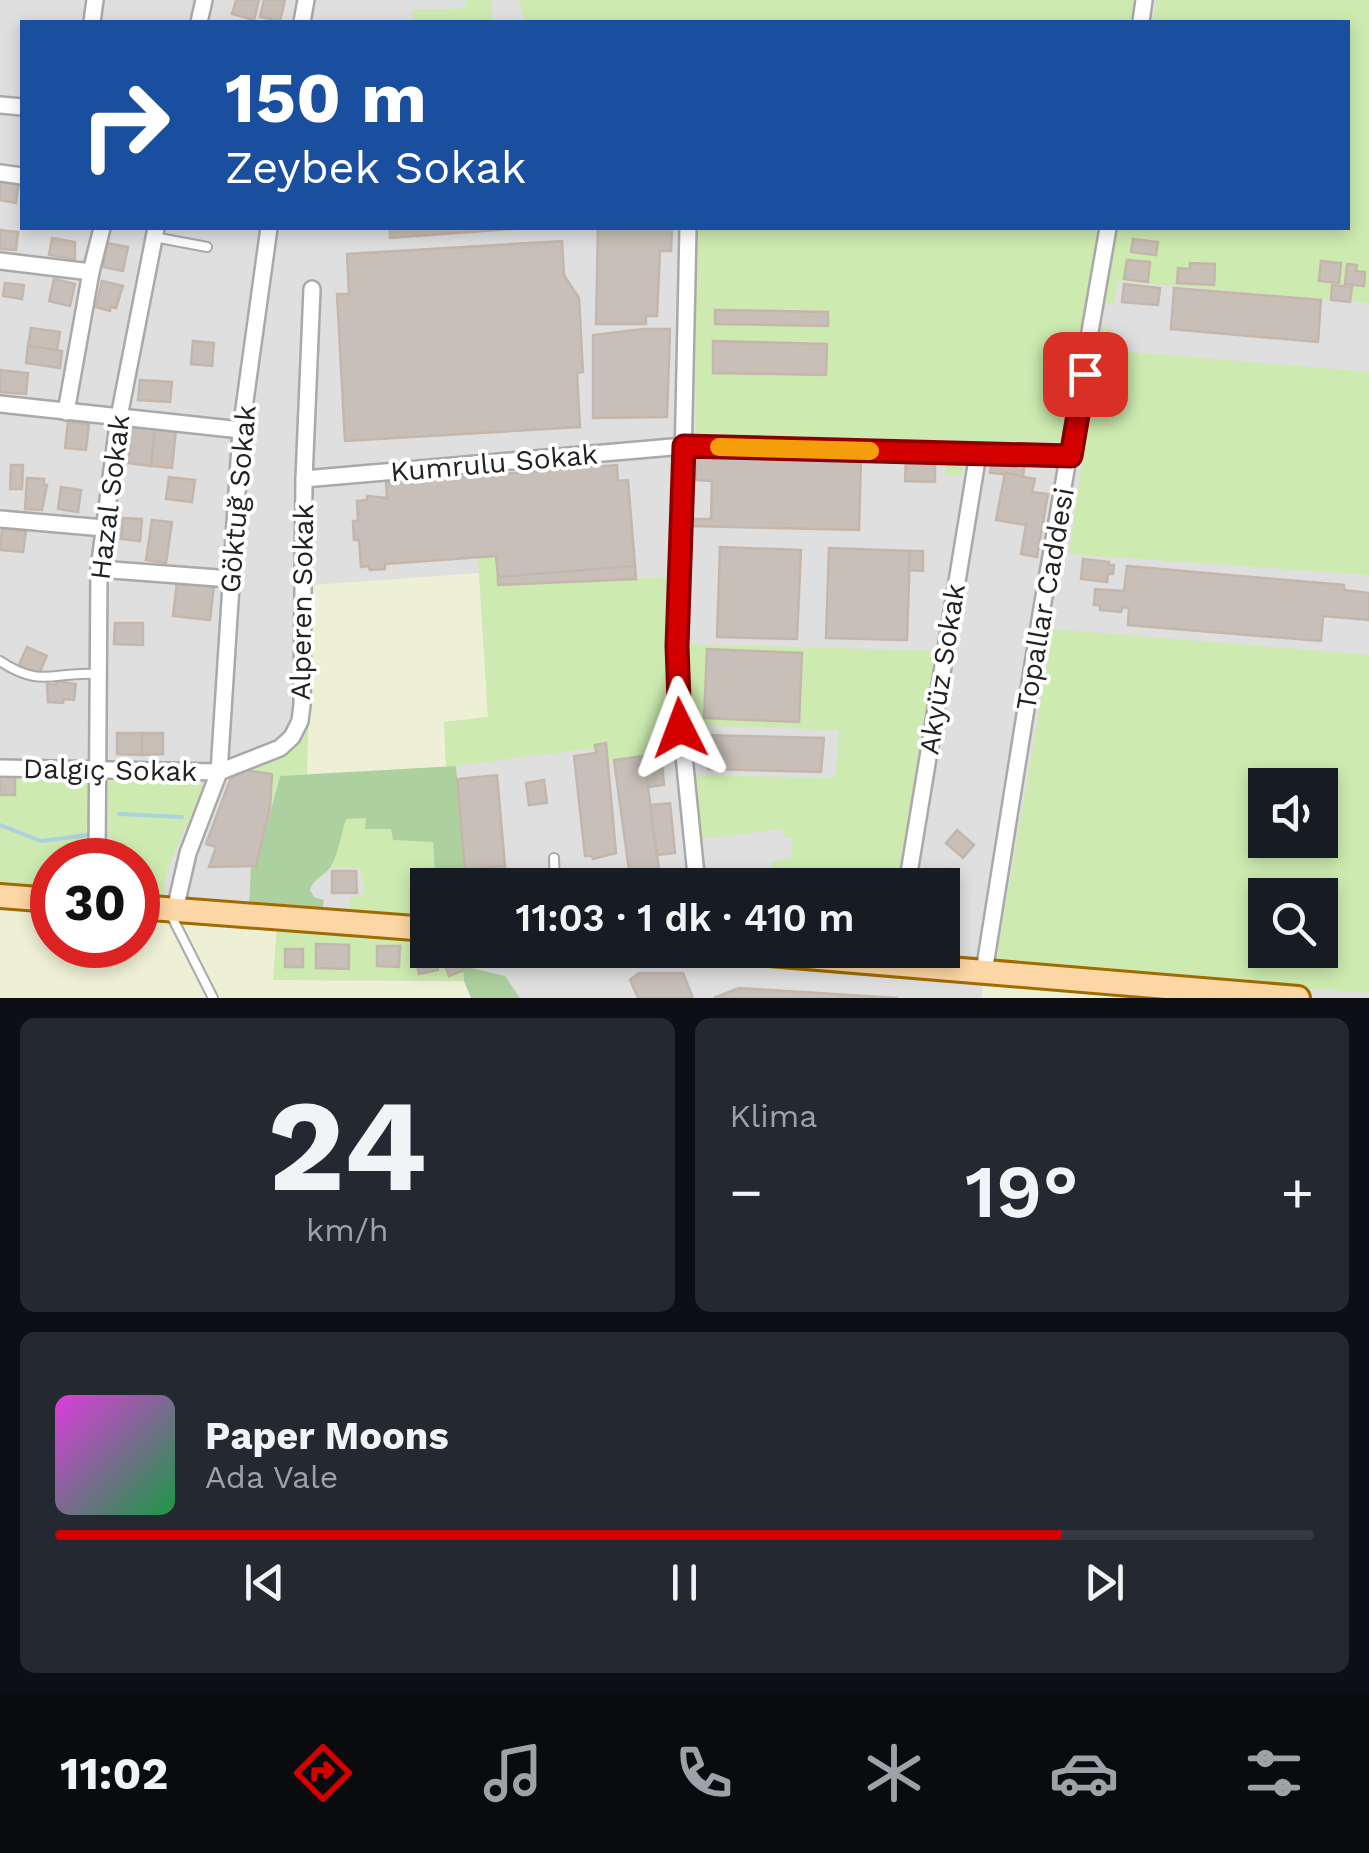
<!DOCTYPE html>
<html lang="tr">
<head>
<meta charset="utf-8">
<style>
  body { margin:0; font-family:"Work Sans",sans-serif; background:#242831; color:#f1f3f6; height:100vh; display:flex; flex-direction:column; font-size:38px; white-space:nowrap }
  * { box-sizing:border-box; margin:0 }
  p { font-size:32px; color:#9ea1a6 }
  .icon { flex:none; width:55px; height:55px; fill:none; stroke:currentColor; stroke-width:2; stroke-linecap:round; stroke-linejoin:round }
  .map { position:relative; height:998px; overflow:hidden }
  .details { display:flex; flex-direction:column; gap:20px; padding:20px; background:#0d0f14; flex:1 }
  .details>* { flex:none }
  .banner { position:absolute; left:20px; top:20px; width:1330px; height:210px; border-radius:0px; box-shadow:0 5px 15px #0003; background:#1a4fa0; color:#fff; overflow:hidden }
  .controls { position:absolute; left:1248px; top:768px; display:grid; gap:20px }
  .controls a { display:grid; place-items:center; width:90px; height:90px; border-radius:0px; background:#171b24; box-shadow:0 5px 15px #0003; font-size:50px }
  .speed { position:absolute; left:30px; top:838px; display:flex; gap:20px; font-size:50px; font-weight:700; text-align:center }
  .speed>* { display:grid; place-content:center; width:130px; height:130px; border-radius:50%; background:#171b24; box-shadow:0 5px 15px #0003; line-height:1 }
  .speed .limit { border:15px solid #d22; background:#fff; color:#111 }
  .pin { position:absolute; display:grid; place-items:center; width:85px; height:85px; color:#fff; margin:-42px; border-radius:20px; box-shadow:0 5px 15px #0006 }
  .me { position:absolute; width:110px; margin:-55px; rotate:357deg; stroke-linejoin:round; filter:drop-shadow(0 0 8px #0008) }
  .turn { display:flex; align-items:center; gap:35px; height:210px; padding:0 40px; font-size:45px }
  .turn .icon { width:130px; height:130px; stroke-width:2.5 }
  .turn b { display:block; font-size:70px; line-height:85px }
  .big { font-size:75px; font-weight:600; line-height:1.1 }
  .details .tile { flex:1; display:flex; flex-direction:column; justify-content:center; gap:15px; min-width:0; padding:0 35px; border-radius:15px; background:#242831 }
  .details .dial { align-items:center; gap:0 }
  .dial b { font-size:130px; line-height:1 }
  .song { display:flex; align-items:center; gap:30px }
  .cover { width:120px; height:120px; border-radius:15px; background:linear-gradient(135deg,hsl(300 70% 55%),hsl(140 70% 35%)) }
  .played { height:10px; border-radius:5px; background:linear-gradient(90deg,#d40000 80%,#363941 80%) }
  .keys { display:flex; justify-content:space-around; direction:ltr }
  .heat { display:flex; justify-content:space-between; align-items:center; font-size:55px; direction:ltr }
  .details .tiles { flex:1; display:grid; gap:20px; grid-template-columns:1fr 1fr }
  .tile:last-child { grid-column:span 2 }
  .trip { position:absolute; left:410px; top:868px; width:550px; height:100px; border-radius:0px; background:#171b24; box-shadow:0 5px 15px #0003; font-weight:600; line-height:100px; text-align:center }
  .menu { display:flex; height:160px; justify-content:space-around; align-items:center; background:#090b0e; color:#9ea1a6 }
  .menu .icon { width:70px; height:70px }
  .menu .selected { color:#d40000 }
  .menu b { font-size:45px; color:#f1f3f6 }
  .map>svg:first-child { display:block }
</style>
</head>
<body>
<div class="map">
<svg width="1369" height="998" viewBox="0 0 1369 998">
  <rect width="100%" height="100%" fill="#f2efe9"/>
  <path fill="#e0dfdf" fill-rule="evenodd" d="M0,0h1369v998h-1369zM22,22h1326v206h-1326zM1265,785h55v55h-55zM52,860h86v85h-86zM428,885h514v65h-514zM1265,895h55v55h-55z"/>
  <g fill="#eef0d5">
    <path d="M479,573l9,145 -44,4 2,45 -139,7 6,-189z"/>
    <path d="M0,908l52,4v33h86v-27l139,10 -4,52 191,1 7,17h-471z"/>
    <path d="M983,984l180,14h-181z"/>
  </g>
  <g fill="#cdebb0" fill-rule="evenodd">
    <path d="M466,0h25l2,22h-79l-2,-12 54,-2z"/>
    <path d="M519,0h617l-4,22h-607z"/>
    <path d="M1156,0h213v303l-251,-22 -4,23 -9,-1 13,-75h230v-206h-195z"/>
    <path d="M696,228h402l-32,213 -89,5 -13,10 -2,19h-16v-12l-11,-2 -239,-7z"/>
    <path d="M1101,327l10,2 -2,21 260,22v203l-300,-21z"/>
    <path d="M496,556l3,29 172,-8 -4,105 3,71 -62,8 -3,-17 -10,1v3l-149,19 -2,-45 44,-5 -10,-160z"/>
    <path d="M311,585l-4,189 -27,2 -10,31 2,-33 -30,-4c33,-9 60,-16 66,-54z"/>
    <path d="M1053,629l316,26v338l-359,-27 -11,-5 -2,-6zM1265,785h55v55h-55zM1265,895h55v55h-55z"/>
    <path d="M686,644l251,7 3,4 -41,230 -129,-2 1,-21 21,-4v-20h-9v-9l-81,10 -8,-64 141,3 4,-48 -149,-5zM707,649l95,4 -3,69 -95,-5z"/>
    <path d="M108,776l82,2 16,11 -16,39 -5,-1 -18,44 -3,29 -26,-1v-39h-29z"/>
    <path d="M15,777l69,2 4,4v77h-36v33l-48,-4 -4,-7v-87l14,-1z"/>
    <path d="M366,818v11h26l1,11 40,2 3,43h-8l-1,35 -78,-5 1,-16 13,-5 2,-8 -6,-18 -29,-1 16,-48z"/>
    <path d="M277,928l150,15 1,7h34l2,31 -191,-1z"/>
  </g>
  <g fill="#add19e">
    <path d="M456,766l10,119h-30l-3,-43 -40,-2 -2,-11h-26l1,-11 -20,1c-5,15 -7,34 -15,47 -7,11 -17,11 -21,24l4,7 10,3 -2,12 -73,-5 2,-41h5l24,-90z"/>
    <path d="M463,966l42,10 15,22h-49l-7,-17z"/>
  </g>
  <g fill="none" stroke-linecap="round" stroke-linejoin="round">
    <g stroke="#aad3df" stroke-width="4">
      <path d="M119,814l63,3"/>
      <path d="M0,825l41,16 47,-6"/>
    </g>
  </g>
  <g fill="#c7bfb8" stroke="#c4b6ab" stroke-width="2.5">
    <path d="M236,0h23l-5,20 -22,-6z"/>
    <path d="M264,0h21l-5,21 -20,-4z"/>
    <path d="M0,179l19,2 -3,22 -16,-3z"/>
    <path d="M390,228h135l-135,10z"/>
    <path d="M672,228l-1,23h-11l-3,65h-11v8h-50l2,-95z"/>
    <path d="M0,230l18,2 -2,18 -16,-1z"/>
    <path d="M52,238l23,4v17l-26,-4z"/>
    <path d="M1133,239l25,3 -2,13 -25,-3z"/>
    <path d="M562,241l2,34 15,23 4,74 -6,1 3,54 -235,14 -8,-147h12l-2,-40z"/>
    <path d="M107,243l21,4 -5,24 -20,-4z"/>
    <path d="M1127,260l23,2 -2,20 -24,-3z"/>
    <path d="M1321,261l20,2 -2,20 -20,-2z"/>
    <path d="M1190,263l25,1 -1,21 -37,-2 1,-15 12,1z"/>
    <path d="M1347,264l10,1 -1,6 9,1 -1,14 -19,-2z"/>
    <path d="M54,279l21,5 -5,22 -21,-5z"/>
    <path d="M102,281l21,5 -7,22 -5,-1 -1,4 -14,-4z"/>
    <path d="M5,283l19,2 -2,14 -19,-3z"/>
    <path d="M1124,284l36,4 -2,17 -36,-3z"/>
    <path d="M1332,285l20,2 -2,15 -19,-2z"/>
    <path d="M1174,288l147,12 -3,42 -147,-13z"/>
    <path d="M715,310l113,2v14l-113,-2z"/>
    <path d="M31,328l29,4 -3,18 -29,-4z"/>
    <path d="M644,329h26l-3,88 -74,1v-83z"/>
    <path d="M193,341l21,2 -2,23 -21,-2z"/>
    <path d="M713,341l114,3 -1,31 -113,-2z"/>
    <path d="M28,346l34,5 -2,17 -34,-5z"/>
    <path d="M0,370l28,3 -2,21 -26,-2z"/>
    <path d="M140,380l32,2 -2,20 -32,-2z"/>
    <path d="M68,422l21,2 -3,26 -21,-2z"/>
    <path d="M132,426l23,2 -4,38 -23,-3z"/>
    <path d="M155,428l21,2 -4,38 -21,-2z"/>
    <path d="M696,454l165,3 -2,73 -168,-4v-7h20l1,-38 -16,-1z"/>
    <path d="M906,460l29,1v21l-30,-1z"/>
    <path d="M992,460l33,1 -2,15 -33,-3z"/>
    <path d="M11,465h12l-1,24h-12z"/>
    <path d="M617,465l1,16 10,-1 7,86 -137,11 -2,-21 -111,8v5l-15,1 -2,-4 -7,1 -2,-27h-5l-1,-19h5l-1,-20 10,-1v-4l20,2 -1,-15z"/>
    <path d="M1005,473l30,6 -3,13 16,2 -11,63 -16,-3 5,-29 -30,-5z"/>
    <path d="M169,477l26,3 -3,22 -26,-3z"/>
    <path d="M27,478l17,1v6h3l-5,25 -17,-1z"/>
    <path d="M61,487l20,3 -3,22 -20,-3z"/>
    <path d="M123,518l19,1 -2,22 -19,-2z"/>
    <path d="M152,520l20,2 -6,41 -20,-3z"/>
    <path d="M2,528l24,3 -3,21 -23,-2z"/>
    <path d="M720,547l81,3 -4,89 -80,-2z"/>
    <path d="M829,548l81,3 -3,89 -81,-2z"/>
    <path d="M910,551h13v20l-14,-1z"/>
    <path d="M1083,559l26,3 -1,3h6l-1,9h-5l-1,8 -26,-3z"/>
    <path d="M635,566l1,13 -138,6v-8z"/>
    <path d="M1127,566l217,19v5l25,3v27l-46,-4 -2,25 -193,-16 1,-17 -6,-1 -2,5 -21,-2v-5h-6l1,-16 29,2z"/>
    <path d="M177,582l37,3 -4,35 -37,-4z"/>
    <path d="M115,623h28v22l-29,-1z"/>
    <path d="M27,647l20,9 -8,18 -21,-7z"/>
    <path d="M707,649l95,4 -3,69 -95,-4z"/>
    <path d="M56,681l20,3 -2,16 -10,-1 -1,4 -15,-1 -1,-18 9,1z"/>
    <path d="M117,733h25v22l-25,-1z"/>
    <path d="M142,733h21v21l-21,1z"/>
    <path d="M703,735l121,3 -3,34 -113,-3z"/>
    <path d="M606,743l10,110 -23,6 -1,-3h-7l-11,-100 22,-3 -1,-8z"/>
    <path d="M661,754l3,31 -16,2 -4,-31z"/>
    <path d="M644,756l4,31 13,98h-30l-17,-125z"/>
    <path d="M242,770l30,4 -2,33 -14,59 -47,1 7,-20 -10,-3 24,-64z"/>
    <path d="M497,775l8,91 -40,3 -8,-90z"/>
    <path d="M0,776l15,1v18h-15z"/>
    <path d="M544,780l3,23 -18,2 -3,-22z"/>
    <path d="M670,803l5,50 -18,2 -7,-50z"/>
    <path d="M957,830l17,15 -11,13 -17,-15z"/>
    <path d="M505,866l2,19h-41l-1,-16z"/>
    <path d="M332,871h24l1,22h-25z"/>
    <path d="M744,875v10h-38v-9z"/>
    <path d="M929,881l26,4 -6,38 -7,-1v-37h-13z"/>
    <path d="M316,944l33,1v24l-33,-1z"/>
    <path d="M377,946h23l-1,21 -22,-1z"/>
    <path d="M428,946v4h6l4,20 -19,4 -5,-26z"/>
    <rect x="285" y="949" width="18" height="18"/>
    <path d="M451,950h4l9,20 -15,6 -8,-22z"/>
    <path d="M639,973h44l10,25h-55l-8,-18z"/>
    <path d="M739,988l159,10h-184z"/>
  </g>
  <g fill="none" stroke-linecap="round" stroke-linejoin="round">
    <g stroke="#a9a9a9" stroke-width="12">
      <g id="service">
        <path d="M154,237l53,10"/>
        <path d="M0,661c42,28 53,10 98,13"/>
        <path d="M554,858l1,27"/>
        <path d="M170,913l43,85"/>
      </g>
    </g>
    <g stroke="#a9a9a9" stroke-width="20">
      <g id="minor">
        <path d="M92,22l3,-22"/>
        <path d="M199,22l5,-22"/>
        <path d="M302,22l4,-22"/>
        <path d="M1141,22l3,-22"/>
        <path d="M0,105l22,2"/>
        <path d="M0,173l22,3"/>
        <path d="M688,228l-10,468 19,189"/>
        <path d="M0,261l91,11"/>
        <path d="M0,404l241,26"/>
        <path d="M66,412l25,-140 11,-44"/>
        <path d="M304,479l380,-33 387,10"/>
        <path d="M0,519l104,9"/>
        <path d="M99,569l132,10"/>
        <path d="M0,768l219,4 61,-24 12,-11 8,-16 2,-16 2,-226 8,-190"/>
        <path d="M97,860l2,-291 20,-152 37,-189"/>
        <path d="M907,885l71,-431"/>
        <path d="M175,910l13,-57 31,-81 22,-342 28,-202"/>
        <path d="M984,972l58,-364 66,-380"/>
      </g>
    </g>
    <g stroke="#a06b00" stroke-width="28">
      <g id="primary">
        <path d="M0,896l52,4"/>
        <path d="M138,907l290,22"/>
        <path d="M722,950l576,48"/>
      </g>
    </g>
    <use href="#service" stroke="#fff" stroke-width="8"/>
    <use href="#minor" stroke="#fff" stroke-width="15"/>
    <use href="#primary" stroke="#fcd6a4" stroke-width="22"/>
  </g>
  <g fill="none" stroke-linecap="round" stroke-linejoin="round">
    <g stroke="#8a0000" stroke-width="25">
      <path id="route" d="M680,728l-3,-82 7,-200 387,10 14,-82"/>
    </g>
    <use href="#route" stroke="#d40000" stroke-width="18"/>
    <path stroke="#f59e0b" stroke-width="18" d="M719,447l151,4"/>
  </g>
  <g text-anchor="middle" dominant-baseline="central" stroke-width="8" stroke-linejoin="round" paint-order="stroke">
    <g font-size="28" fill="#222" stroke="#fff">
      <text transform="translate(494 463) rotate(-5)">Kumrulu Sokak</text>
      <text transform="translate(110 497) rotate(-83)">Hazal Sokak</text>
      <text transform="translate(238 499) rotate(-85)">Göktuğ Sokak</text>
      <text transform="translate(1045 599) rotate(-80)">Topallar Caddesi</text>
      <text transform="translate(302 602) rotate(-89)">Alperen Sokak</text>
      <text transform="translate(942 669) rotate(-81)">Akyüz Sokak</text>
      <text transform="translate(110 770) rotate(1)">Dalgıç Sokak</text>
    </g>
  </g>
</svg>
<div class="controls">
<a><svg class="icon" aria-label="sound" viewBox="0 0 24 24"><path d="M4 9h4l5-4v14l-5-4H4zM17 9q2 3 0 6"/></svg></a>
<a><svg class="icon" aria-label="search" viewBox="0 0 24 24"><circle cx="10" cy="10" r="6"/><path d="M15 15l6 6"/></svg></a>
</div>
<div class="speed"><div class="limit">30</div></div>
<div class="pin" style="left:1085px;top:374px;background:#d93025"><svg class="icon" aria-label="arrive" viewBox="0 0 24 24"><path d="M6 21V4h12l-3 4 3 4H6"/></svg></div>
<svg class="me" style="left:680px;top:728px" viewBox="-20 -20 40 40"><path d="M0-17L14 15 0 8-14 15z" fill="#d40000" stroke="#fff" stroke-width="4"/></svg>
<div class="trip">11:03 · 1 dk · 410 m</div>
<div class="banner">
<div class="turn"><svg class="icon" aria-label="right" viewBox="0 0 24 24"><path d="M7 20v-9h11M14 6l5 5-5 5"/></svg><div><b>150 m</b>Zeybek Sokak</div></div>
</div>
</div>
<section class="details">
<div class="tiles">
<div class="tile dial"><b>24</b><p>km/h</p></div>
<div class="tile"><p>Klima</p>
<div class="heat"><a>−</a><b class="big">19°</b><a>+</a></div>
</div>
<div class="tile">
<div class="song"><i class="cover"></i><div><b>Paper Moons</b><p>Ada Vale</p></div></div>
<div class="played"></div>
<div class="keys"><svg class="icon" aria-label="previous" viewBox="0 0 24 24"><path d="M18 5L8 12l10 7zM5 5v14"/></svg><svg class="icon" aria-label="pause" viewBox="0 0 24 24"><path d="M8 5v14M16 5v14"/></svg><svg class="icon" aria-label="next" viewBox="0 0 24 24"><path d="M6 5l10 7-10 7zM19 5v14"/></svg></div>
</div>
</div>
</section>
<nav class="menu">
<b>11:02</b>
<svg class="icon selected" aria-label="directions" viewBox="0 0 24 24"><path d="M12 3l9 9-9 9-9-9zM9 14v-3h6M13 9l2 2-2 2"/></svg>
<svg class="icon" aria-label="music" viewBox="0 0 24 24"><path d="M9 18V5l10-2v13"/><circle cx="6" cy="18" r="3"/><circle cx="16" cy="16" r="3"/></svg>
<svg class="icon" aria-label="phone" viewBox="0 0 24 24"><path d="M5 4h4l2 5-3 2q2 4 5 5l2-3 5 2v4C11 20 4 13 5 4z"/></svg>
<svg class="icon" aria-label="climate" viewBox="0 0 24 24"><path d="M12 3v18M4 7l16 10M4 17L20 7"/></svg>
<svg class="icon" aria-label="car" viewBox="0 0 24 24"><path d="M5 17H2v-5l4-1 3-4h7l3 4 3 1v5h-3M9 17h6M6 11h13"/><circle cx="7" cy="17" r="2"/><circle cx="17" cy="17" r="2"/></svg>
<svg class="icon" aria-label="filters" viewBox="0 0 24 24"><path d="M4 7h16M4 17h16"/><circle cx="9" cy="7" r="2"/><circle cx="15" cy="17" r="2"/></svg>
</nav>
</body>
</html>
